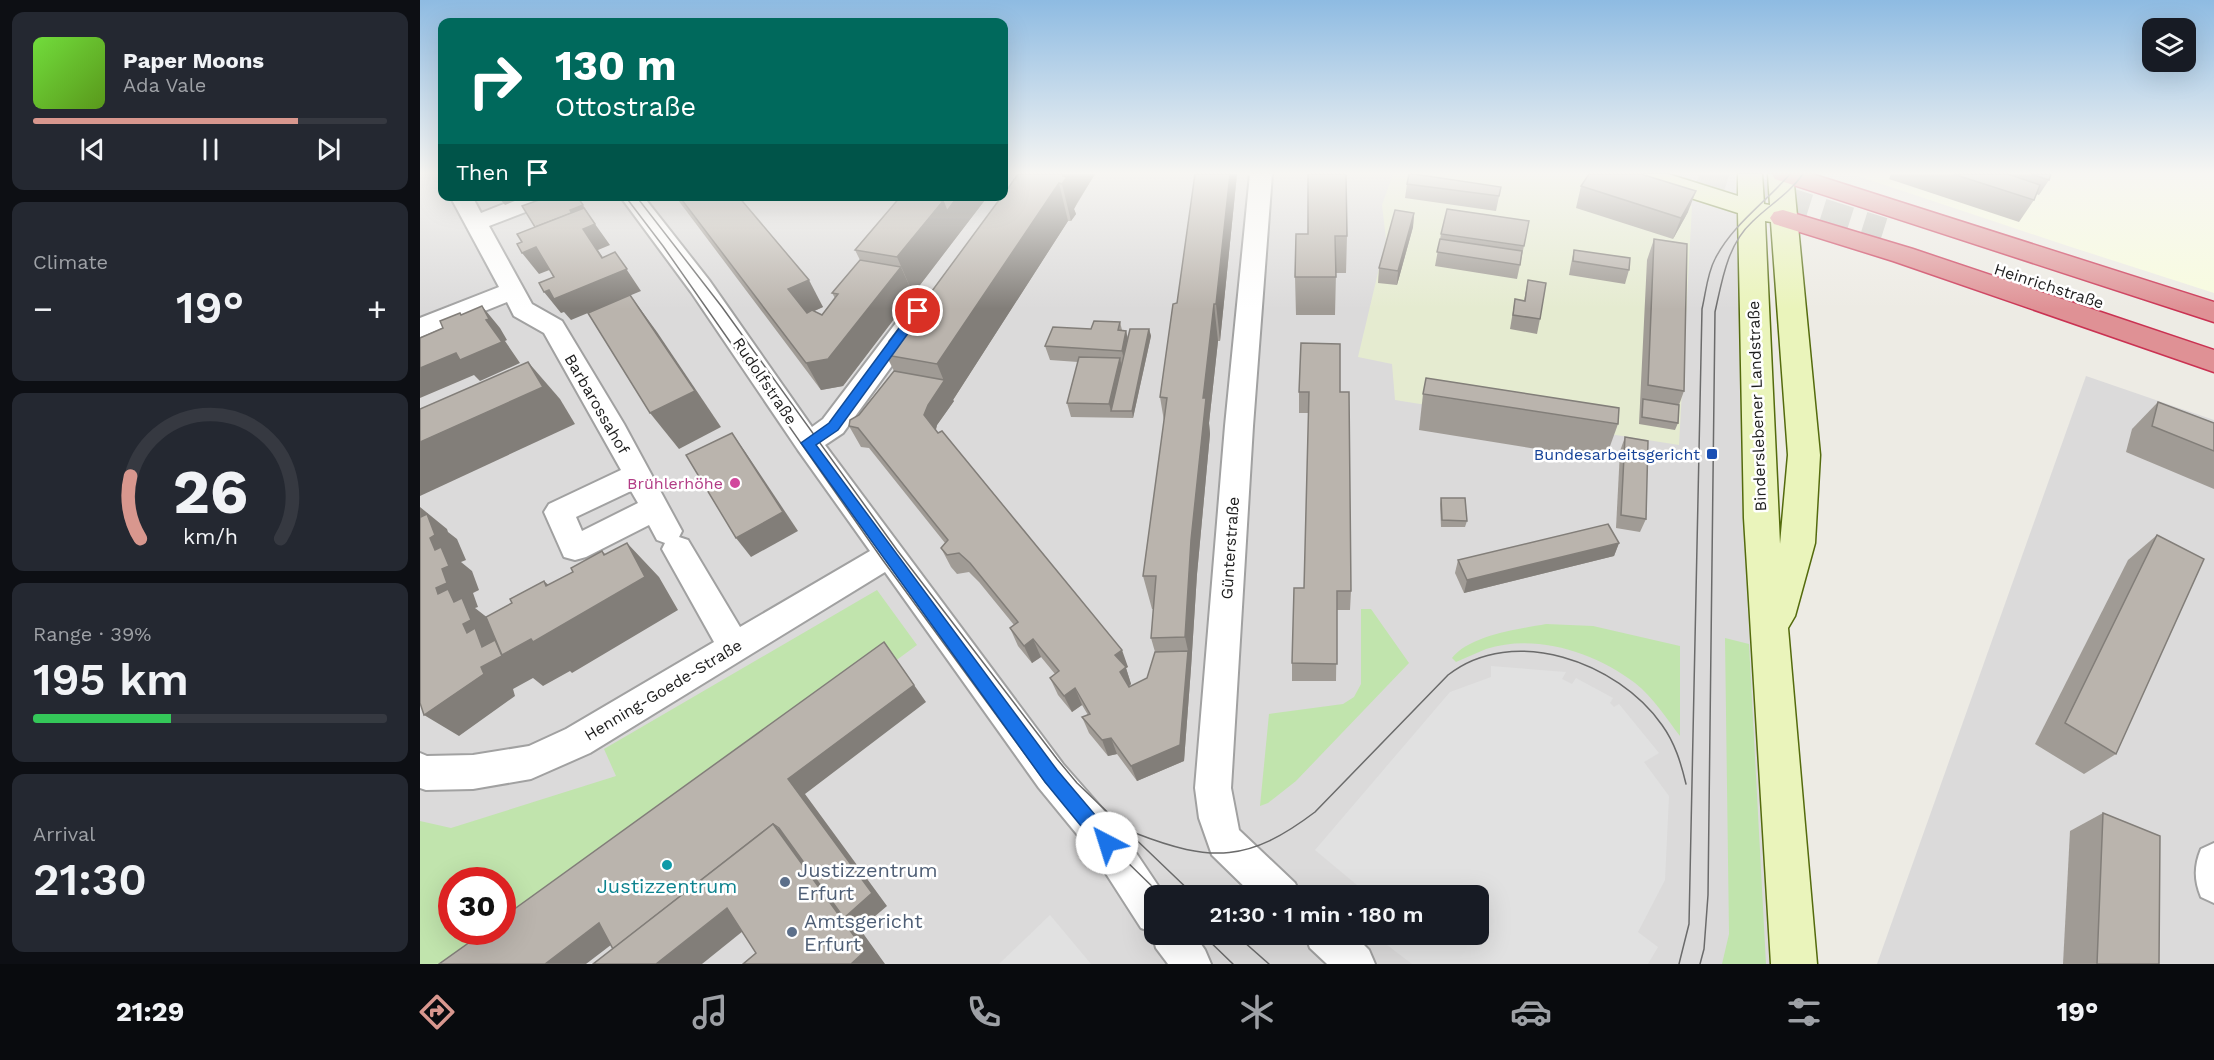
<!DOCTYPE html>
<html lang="en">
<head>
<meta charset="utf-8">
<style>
  body { margin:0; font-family:"Work Sans",sans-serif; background:#242831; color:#f1f3f6; height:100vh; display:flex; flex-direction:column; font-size:22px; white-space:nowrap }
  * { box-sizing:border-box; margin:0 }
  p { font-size:20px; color:#9ea1a6 }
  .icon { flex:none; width:33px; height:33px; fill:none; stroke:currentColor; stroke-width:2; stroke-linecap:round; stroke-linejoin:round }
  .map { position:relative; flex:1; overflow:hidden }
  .details { display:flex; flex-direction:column; gap:12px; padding:12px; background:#0d0f14; width:420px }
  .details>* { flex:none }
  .guide { position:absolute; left:18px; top:18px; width:570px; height:183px; border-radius:12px; box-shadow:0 6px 24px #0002; background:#00695c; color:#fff; overflow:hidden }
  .controls { position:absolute; left:1722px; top:18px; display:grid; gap:12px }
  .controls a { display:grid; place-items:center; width:54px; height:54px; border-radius:12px; background:#171b24; box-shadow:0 6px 24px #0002; font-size:30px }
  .speed { position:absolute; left:18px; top:867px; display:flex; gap:12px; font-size:30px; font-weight:700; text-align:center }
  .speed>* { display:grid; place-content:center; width:78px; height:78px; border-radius:50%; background:#171b24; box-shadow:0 6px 24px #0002; line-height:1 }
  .speed .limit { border:9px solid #d22; background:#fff; color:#111 }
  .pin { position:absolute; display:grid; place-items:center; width:51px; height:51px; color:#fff; margin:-26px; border:3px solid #fff; border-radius:50%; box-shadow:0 2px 6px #0007 }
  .me { position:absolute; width:66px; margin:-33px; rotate:320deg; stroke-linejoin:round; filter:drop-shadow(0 0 4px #0008) }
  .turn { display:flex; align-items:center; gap:21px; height:126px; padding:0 18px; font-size:27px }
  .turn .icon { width:78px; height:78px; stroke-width:2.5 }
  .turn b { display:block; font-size:42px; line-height:51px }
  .then { display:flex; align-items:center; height:57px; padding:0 18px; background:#0003; gap:12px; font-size:22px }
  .big { font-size:45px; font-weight:600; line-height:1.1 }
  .details .tile { flex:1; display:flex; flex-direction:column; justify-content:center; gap:9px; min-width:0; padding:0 21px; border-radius:12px; background:#242831 }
  .details .dial { align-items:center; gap:0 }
  .dial svg { height:156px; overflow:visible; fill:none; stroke:#363941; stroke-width:7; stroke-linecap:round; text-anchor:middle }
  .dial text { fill:#f1f3f6; stroke:none }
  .song { display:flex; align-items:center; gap:18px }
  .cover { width:72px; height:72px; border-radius:9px; background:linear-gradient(135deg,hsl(100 70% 55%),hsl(90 70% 35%)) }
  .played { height:6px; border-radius:3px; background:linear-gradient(90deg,#d8978e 75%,#363941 75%) }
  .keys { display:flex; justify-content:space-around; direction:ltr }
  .heat { display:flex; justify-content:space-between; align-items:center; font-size:33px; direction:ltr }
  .charge { height:9px; border-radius:4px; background:linear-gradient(90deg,#34c759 39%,#363941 0) }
  .trip { position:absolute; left:724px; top:885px; width:345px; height:60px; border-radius:12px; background:#171b24; box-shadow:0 6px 24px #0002; font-weight:600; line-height:60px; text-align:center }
  .dock { display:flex; height:96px; justify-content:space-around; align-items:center; background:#090b0e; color:#9ea1a6 }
  .dock .icon { width:42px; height:42px }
  .dock .on { color:#d8978e }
  .dock b { font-size:27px; color:#f1f3f6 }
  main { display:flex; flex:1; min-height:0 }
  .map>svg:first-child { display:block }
</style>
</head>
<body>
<main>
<section class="details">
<div class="tile">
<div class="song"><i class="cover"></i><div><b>Paper Moons</b><p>Ada Vale</p></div></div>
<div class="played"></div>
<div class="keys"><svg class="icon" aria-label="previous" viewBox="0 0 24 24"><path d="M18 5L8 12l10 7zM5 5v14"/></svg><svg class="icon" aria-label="pause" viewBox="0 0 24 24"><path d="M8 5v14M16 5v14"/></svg><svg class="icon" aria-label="next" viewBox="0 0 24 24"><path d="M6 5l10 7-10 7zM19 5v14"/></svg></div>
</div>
<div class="tile"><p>Climate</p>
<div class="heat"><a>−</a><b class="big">19°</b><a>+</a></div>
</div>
<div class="tile dial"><svg viewBox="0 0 100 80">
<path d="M14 69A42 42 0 1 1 86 69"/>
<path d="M14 69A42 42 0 0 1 9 37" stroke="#d8978e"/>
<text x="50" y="56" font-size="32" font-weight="700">26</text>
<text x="50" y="72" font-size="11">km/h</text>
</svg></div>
<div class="tile"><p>Range · 39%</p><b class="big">195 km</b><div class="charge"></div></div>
<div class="tile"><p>Arrival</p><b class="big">21:30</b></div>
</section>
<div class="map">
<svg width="1794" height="964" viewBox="0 0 1794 964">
  <rect width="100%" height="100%" fill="#edebe4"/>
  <g fill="#dbdada" fill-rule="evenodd">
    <path d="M0,174h22v22h562v-22h731l38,790h-1353zM32,880h50v52h-50zM735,896h324v38h-324z"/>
    <path d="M1666,376l128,44v544h-337z"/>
  </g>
  <path fill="#f8fcde" d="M1432,174h362v119l-146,-47z"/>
  <path fill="#e5ebd0" d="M973,174h194l105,32 -13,239 -284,-45 -3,-36 -34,-7 28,-118 -4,-34z"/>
  <g fill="#c1e4ad" fill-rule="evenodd">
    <path d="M457,590l40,55 -433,319h-64v-143l31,7 165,-52 -12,-27zM32,880h50v52h-50z"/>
    <path d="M941,609h10l38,54 -113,118 -28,22 -8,3 9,-92 74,-10 11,-7 7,-13z"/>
    <path d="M1126,624l47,2 87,20v90c-14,-18 -27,-39 -45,-53 -40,-31 -100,-50 -149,-34 -10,4 -20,9 -30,13l-4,-4c18,-23 67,-29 94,-34z"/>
    <path d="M1305,638l24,6 17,320h-44l7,-30z"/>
  </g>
  <g fill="#e1e1e1">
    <path d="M1071,666l75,6 -4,7 10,5 4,-6 37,20 -3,5 4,4 5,-3 40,49 -15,9 25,34 -4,84 -27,52 20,15 -10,17h-236l-38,-29 105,-1v-38l-110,-1 -54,-45 135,-158 41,-15z"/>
    <path d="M630,915l41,49h-92z"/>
  </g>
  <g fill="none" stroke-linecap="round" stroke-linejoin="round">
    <path stroke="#c3c2bc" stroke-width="29" stroke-dasharray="29 14" stroke-linecap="butt" d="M1279,174l184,58"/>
    <g stroke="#a1a1a1" stroke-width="4">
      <g id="street">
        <path d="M830,174h22l-19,252 -22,362 8,42 56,53 6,13h-47l-42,-41 -13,-37 -4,-30 30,-362z"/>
        <path d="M30,196h22l9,17 43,-17h33l-3,5 -65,25 43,78 30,17 62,103 58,107 -3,6 9,3 52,87 130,-76 -72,-101 -107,-158 -71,-96h23l66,84 103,147 11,-8 82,-108 9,-2 9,2 3,6 -3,6 -80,110 -18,12 238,319 57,65 45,67h-10v38h39l11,16 6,14h-43l-12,-16 -4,-16 -11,-4 -47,-73 -55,-67 -154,-216 -295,181 -59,26 -58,10 -47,1 -6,-2v-35l7,3 46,-1 56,-9 37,-17 148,-87 -52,-93 3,-6 -8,-3 -8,-15 -63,32 -11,3 -11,-3 -20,-45 5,-8 72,-34 -77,-137 -30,-17 -7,-14 -87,35v-19l79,-31zM211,491l7,12 -56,28 -6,-14z"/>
        <path d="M1794,843v60l-13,-6c-7,-17 -7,-31 0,-48z"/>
        <path d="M885,934h48l16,16 6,14h-48l-17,-16z"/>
      </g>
    </g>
    <g stroke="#546b0d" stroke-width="3">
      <path id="secondary" d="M1208,174h40l70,22v-22h24l2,30 6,1 -2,-31h25l27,281 -5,88 -20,73 -7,12 29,336h-46l-27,-446 -6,-305 -107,-34zM1345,221l6,1 17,233 -8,89z"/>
    </g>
    <g stroke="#ca3252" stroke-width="3">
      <g id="highway">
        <path d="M1352,174h40l402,128v20l-439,-143z"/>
        <path d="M1363,210l130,39 301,101v22l-321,-111 -119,-37 -4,-6 4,-6z"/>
      </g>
    </g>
    <use href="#street" fill="#fff" fill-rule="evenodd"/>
    <use href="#secondary" fill="#eaf4bb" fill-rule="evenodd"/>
    <use href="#highway" fill="#df9195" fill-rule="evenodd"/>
    <g stroke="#6b6b6b" stroke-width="1.5">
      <path d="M205,196l38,50 219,313 164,224 116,113"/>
      <path d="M216,196l86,111 175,243 160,209 20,24 118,113"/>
      <path d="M715,833c77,30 114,29 180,-21l133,-137c65,-51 170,-13 214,50 13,18 19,38 24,59"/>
      <path d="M782,934l31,30"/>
      <path d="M815,934l34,30"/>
      <path d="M1259,964l10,-40 13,-615c4,-17 5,-35 13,-50 17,-34 51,-57 75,-85"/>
      <path d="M1280,964l4,-15 4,-54 7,-583c7,-31 12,-67 37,-90 17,-17 37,-28 51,-48"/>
    </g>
  </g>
  <g fill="#a09b95">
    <path d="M675,174l-21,35 2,5 -5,7h-3l-115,179 1,1 -17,24 -1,5 192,237 -2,1 5,16 -2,3 18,-9 8,-26 -4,-14 3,-29h-2l-9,-33 21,-155 -4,-24 17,-94 18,-129h42l-17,167h-2l-9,82 1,11 -13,140 -6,94 -7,93 -47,20 -20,-27 -9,2 -19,-23 -7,-16 6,-2 -6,-10 -10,7 -14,-17 -8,-17 5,-4 -14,-17 -9,6 -14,-17 -8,-18 4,-3 -35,-43 -10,-10 -12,2 -6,-7 -10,-19 4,-5 -76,-95 -8,-1 -12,-21 45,-55 -8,-16 6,-8 -3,-6 15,-12 98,-133z"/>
    <path d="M1471,174h160l-2,6 -10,15 -3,-1 -2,6 -15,22 -130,-43z"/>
    <path d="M987,184l94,3 -5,24 -91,-13z"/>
    <path d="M1161,186l107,26 -15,27 -97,-31z"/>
    <path d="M255,196h63l85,111 -9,4 8,4 13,-17 -3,-5 28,-33 -5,-10 46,-54h87l-145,190 -22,4z"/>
    <path d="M994,213l-1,14 -16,58 -19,-2 1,-15z"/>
    <path d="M876,234l51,2 -1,37h-10l-1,42h-39l-1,-38z"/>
    <path d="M1021,234l83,12 -7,33 -82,-13z"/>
    <path d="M1234,239l30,152 -5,14 -1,18 -3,7 -36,-6 8,-164z"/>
    <path d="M1154,250l55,20 -4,14 -56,-9 2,-11z"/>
    <path d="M1108,280l12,39 -3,15 -27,-5 5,-30 9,2z"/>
    <path d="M700,322l2,8 4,1 2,7 21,-9 2,7 -18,82 -62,-1 -4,-14 11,-41 -28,-2 -5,-14 46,-17z"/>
    <path d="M879,392h41l11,199 -1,19h-13l-1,71h-44v-18l12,-75 5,-175h-10z"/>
    <path d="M1003,394l195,30 -13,36 -186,-30z"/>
    <path d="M1738,402l56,21v66l-88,-37 6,-23z"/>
    <path d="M1205,437l21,82 -6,13 -24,-4 4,-77z"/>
    <path d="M1021,498l26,23 -2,6h-24l-1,-23z"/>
    <path d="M1737,535l-41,219 -32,20 -49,-30 93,-184z"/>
    <path d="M1199,543l-5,13 -150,37 -9,-20 3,-13z"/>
    <path d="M1683,813l56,151h-96l7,-133z"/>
  </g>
  <g fill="#827e79">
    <path d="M644,174h31l-18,29 -3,6 2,5 -5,7 -9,-37z"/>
    <path d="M810,174h7l-17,167 -4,-37z"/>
    <path d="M639,183l9,38 -115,179 1,1 -17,24 -3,11 -10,-21 4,-10 16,-24 -7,-17z"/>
    <path d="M1276,191l-8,21 -15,27 8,-21z"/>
    <path d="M74,196h33l-22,9 -6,-7 -3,1z"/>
    <path d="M157,196l11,17 -12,4 -6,-7z"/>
    <path d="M538,196h30l-75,98 -16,-37 46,-56z"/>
    <path d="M994,213l-1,14 -16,58 1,-14z"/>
    <path d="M175,224l15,21 -12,5 16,24 1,-22 26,39 -70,29 -7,-8 -3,1 -17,-21 58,-34 -19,-29z"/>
    <path d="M116,247l16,22 -13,5 -17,-21z"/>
    <path d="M481,267l12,27 -70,92 -22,4 -15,-27z"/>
    <path d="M389,280l14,27 -20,9 -15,-27z"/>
    <path d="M210,295l27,37 64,95 -42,22 -29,-36z"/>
    <path d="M794,304l4,37 -9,82 1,11 -13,140 -6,94 -7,93 -47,20 -6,-15 57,-115 -3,-14 6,-97 12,-142z"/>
    <path d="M62,306l18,22 7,12 -2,1 15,22 -40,18 -6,-6 -54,23v-30l66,-48z"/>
    <path d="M729,329l2,7 -18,82 -1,-7z"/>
    <path d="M706,331l3,14 -4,20 -3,-14z"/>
    <path d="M700,358l3,14 -12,39 -2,-7z"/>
    <path d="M108,362l32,37 15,25 -155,72v-54z"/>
    <path d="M312,433l14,20 52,78 -47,26 -15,-19z"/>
    <path d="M0,507l27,22 1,3 9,7 9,21 -5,2 11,9 7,19 -6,3 5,14 -3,1 18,14 53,-36 -2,-5 37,33 23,-59 -2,-4 33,32 -8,-40 32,34 19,33 -106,63 -2,-2 -27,15 -10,-8 -20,11 2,7 -56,40 -35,-21 57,-48 1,-20 -15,-14 -29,-39 -2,-6 6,-19 -22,-56z"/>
    <path d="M1199,543l-5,13 -150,37 3,-13z"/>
    <path d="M613,639l8,18 -9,6 -8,-17z"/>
    <path d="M464,642l42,60 -121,92 82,112 -27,23 25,35h-34l-78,-140 23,18 -8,-63z"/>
    <path d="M702,650l6,17 -2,1 5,16 -5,5 -11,-34z"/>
    <path d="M655,688l7,17 -10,7 -8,-16z"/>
    <path d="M691,738l6,16 -9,2 -6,-16z"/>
    <path d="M307,908l26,15 -51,41h-46z"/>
    <path d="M179,923l25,12 -38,29h-41z"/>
  </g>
  <g fill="#bab4ad" stroke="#827e79" stroke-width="1.5">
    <path d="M598,174h46l-1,2 4,1 -5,7 -3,-1 -122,181 -51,-9 9,-12 -6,-2 10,-13 5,1 98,-133h2v-2z"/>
    <path d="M775,174h35l-14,130h-2l-10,86 -1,8h3l-15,142 -6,97 -34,1 5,-62h-13l24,-178 -7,-1 13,-93 4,-1z"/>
    <path d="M888,174h38l1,62h-12l1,41h-41l1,-43h12z"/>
    <path d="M989,174h5l87,13 -2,9 -92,-12z"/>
    <path d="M1169,174h52l55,17 -15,27 -100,-32z"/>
    <path d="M1533,174h55l32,11 -6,15z"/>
    <path d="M1611,174h20l-2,6z"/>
    <path d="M130,196h27l6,9 -13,5 2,3 -37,14 -13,-21z"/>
    <path d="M259,196h59l71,84 -21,9 19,24 5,-3 10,5 16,-21 -6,-1 28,-33 41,7 -73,92 -22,4z"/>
    <path d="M481,196h18l24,5 -46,56 -42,-7z"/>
    <path d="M499,196h39l-11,15 -4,-10z"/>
    <path d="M164,208l11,16 -12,5 19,29 13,-6 12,17 -73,30 -5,-9 -5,2 -5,-9 15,-6 -18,-30 -14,6 -5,-9 5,-2 -5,-8z"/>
    <path d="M1027,209l82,12 -5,25 -83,-12z"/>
    <path d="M975,210l19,3 -16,58 -19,-3z"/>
    <path d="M1020,239l82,12 -2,14 -83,-13z"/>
    <path d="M1234,239l33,5 -3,147 -36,-6z"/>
    <path d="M1154,250l56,8 -1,12 -56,-9z"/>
    <path d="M1108,280l18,3 -6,36 -27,-4 2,-16 10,2z"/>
    <path d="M210,295l65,96 -45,22 -62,-100z"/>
    <path d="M62,306l7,13 -3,1 16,22 -42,18 -4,-7 -36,15v-30l23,-10 -3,-7 20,-8 1,2z"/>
    <path d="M674,321l26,1 -2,8 8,1 -4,20 -77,-5 8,-19 38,2z"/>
    <path d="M710,329h19l-17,82h-21z"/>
    <path d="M881,343l39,1v48h9l2,199h-14v73l-45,-1 2,-75h10l5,-196h-10z"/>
    <path d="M659,357l41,1 -11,46 -42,-1z"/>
    <path d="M108,362l15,25 -123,55v-33z"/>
    <path d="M474,371l50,9v1l-16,24 -4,10 14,18 4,-2 180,219 -7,5 11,12 -6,5 9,15 18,-9 8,-26 33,-1 -8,94 -49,21 -20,-28 -9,2 -20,-23 8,-3 -15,-26 -11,8 -14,-18 9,-7 -26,-32 -9,7 -14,-18 8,-6 -48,-59 -11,-10 -12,2 -6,-7 7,-8 -90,-112 -9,-2 1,-6 9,-5z"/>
    <path d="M1006,378l193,30 -1,16 -195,-30z"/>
    <path d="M1223,399l36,6 -1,18 -36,-6z"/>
    <path d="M1738,402l56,21v28l-62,-25z"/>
    <path d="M312,433l51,79 -47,26 -50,-83z"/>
    <path d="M1205,437l23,4 -2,78 -25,-4z"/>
    <path d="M1021,498h24l2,23 -25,-1z"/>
    <path d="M0,513l1,4 6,-3 8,21 -5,3 5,12 6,-3 8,19 -7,3 5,14 -11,5 2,6 10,-5 6,13 8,-4 9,22 -8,4 4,9 8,-5 7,19 13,-7 7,16 -21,11 3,7 -60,41 -4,-12z"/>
    <path d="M1188,524l11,19 -152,37 -9,-20z"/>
    <path d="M1737,535l47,24 -88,195 -51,-31z"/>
    <path d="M207,543l18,34 -112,65 -2,-3 -29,16 -16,-38 26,-14 -2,-4 34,-18 2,5 27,-14 -2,-4 31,-17 2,4z"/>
    <path d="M464,642l30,43 -126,94 84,114 -28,25 -65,-90 -6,-4 -160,125 -14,-26 -54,41h-106l45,-32h18v-14z"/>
    <path d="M1683,813l57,23 -1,128h-62z"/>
    <path d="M353,824l92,127 -14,13h-108l13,-11 -29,-45 -71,56h-63z"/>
  </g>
  <linearGradient id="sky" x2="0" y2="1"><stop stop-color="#8ebbe2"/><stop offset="0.56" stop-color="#f7f6f3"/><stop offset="1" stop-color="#f7f6f3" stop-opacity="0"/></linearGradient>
  <rect width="1794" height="309" fill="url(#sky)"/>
  <path fill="#1a73e8" stroke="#114b97" stroke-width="1.5" d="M498,307l6,4 -2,3 -84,116 -22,15 241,325 56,66 2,7 -2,6 -6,2 -7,-2 -55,-67 -244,-339 28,-20 85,-115z"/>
  <rect fill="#1a4fb4" stroke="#fff" stroke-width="2" x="1286" y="448" width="12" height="12" rx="3"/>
  <circle fill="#d1479c" stroke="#fff" stroke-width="2" cx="315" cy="483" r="6"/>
  <circle fill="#0f9aa8" stroke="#fff" stroke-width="2" cx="247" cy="865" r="6"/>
  <g fill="#5c6f8a" stroke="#fff" stroke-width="2">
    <circle cx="365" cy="882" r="6"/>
    <circle cx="372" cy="932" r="6"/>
  </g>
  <g text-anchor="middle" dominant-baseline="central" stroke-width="5" stroke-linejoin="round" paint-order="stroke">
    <g font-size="16" fill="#1d1d1d" stroke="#fff">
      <text transform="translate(1629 286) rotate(18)">Heinrichstraße</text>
      <text transform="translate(345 381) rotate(56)">Rudolfstraße</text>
      <text transform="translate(177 404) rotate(60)">Barbarossahof</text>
      <text transform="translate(1337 406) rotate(-92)">Binderslebener Landstraße</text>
      <text transform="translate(810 548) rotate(-86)">Günterstraße</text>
      <text transform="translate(243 690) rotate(-31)">Henning-Goede-Straße</text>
    </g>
    <g font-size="16" fill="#164399" stroke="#fff" text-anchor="end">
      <text x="1280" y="454">Bundesarbeitsgericht</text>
    </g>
    <g font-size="16" fill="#b23c85" stroke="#fff" text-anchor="end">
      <text x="303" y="483">Brühlerhöhe</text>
    </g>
    <g font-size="20" fill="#4e5e75" stroke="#fff" text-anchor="start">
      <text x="377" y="870">Justizzentrum<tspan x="377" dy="23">Erfurt</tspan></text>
      <text x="384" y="921">Amtsgericht<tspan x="384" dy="23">Erfurt</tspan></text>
    </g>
    <g font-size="20" fill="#0d838f" stroke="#fff">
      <text x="247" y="886">Justizzentrum</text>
    </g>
  </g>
</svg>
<div class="controls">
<a><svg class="icon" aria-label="layers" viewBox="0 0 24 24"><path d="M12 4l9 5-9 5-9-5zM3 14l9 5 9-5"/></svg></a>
</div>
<div class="speed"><div class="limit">30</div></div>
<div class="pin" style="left:498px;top:311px;background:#d93025"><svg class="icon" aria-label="arrive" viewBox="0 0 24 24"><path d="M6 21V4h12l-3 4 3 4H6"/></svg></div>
<svg class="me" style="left:687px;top:843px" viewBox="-20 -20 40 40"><circle r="19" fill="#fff"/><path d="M0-13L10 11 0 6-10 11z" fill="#1a73e8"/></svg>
<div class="trip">21:30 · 1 min · 180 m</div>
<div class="guide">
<div class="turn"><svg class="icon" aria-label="right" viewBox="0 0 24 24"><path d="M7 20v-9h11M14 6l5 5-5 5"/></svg><div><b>130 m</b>Ottostraße</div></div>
<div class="then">Then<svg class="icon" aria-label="arrive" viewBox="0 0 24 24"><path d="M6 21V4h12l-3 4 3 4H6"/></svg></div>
</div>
</div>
</main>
<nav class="dock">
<b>21:29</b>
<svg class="icon on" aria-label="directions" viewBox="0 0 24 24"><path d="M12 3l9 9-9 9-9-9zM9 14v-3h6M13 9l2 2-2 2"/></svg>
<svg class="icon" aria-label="music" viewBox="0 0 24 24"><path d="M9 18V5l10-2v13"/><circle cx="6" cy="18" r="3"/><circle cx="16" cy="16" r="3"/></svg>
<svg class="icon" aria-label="phone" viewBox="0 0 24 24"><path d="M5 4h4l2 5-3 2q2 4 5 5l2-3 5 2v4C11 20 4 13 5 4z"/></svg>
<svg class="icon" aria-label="climate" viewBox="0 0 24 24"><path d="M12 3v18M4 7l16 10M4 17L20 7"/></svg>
<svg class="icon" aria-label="car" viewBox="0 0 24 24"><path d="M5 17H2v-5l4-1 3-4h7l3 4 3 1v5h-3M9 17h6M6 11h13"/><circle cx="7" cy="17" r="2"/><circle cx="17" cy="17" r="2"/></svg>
<svg class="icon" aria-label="filters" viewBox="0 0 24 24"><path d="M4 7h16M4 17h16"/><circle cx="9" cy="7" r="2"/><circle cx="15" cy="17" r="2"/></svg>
<b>19°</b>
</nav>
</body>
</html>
